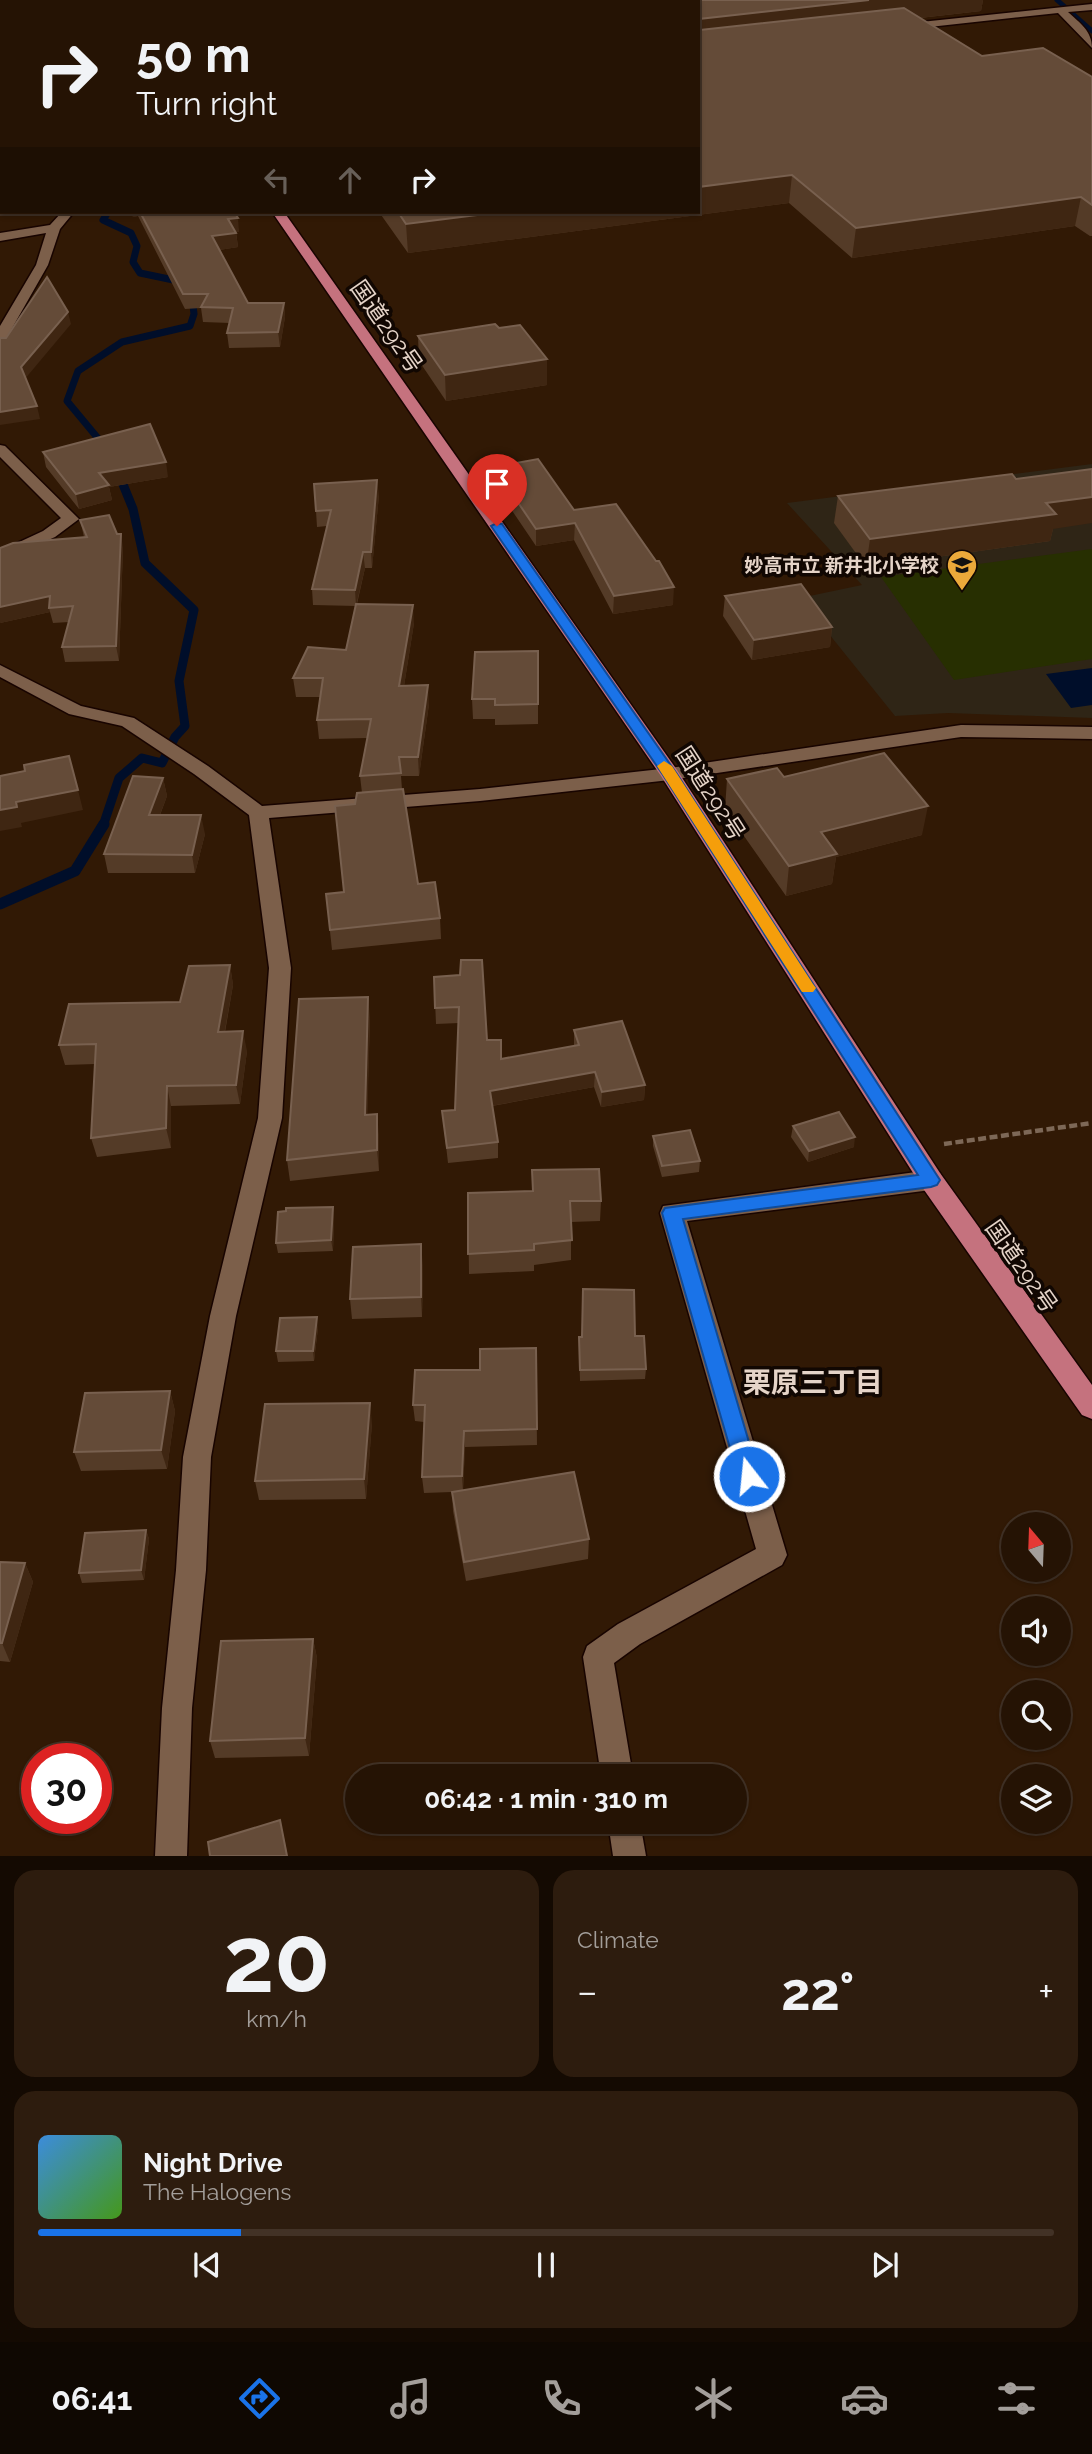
<!DOCTYPE html>
<html lang="en">
<head>
<meta charset="utf-8">
<style>
  body { margin:0; font-family:Raleway,"Noto Sans JP",sans-serif; background:#2d1c0e; color:#f1f3f6; height:100vh; display:flex; flex-direction:column; font-size:26px; white-space:nowrap }
  * { box-sizing:border-box; margin:0 }
  p { font-size:23px; color:#a39e9a }
  .icon { flex:none; width:38px; height:38px; fill:none; stroke:currentColor; stroke-width:2; stroke-linecap:round; stroke-linejoin:round }
  .map { position:relative; height:1856px; overflow:hidden }
  .side { display:flex; flex-direction:column; gap:14px; padding:14px; background:#140a02; flex:1 }
  .side>* { flex:none }
  .guide { position:absolute; left:0px; top:0px; width:700px; height:214px; box-shadow:0 2px 5px #0004,0 0 0 2px #423226; background:#251304; color:#f1f3f6; overflow:hidden }
  .needle { width:46px; rotate:341deg }
  .tools { position:absolute; left:1001px; top:1512px; display:grid; gap:14px }
  .tools a { display:grid; place-items:center; width:70px; height:70px; border-radius:50%; background:#251304; box-shadow:0 2px 5px #0004,0 0 0 2px #423226; font-size:35px }
  .speed { position:absolute; left:21px; top:1743px; display:flex; gap:14px; font-size:35px; font-weight:700; text-align:center }
  .speed>* { display:grid; place-content:center; width:91px; height:91px; border-radius:50%; background:#251304; box-shadow:0 2px 5px #0004,0 0 0 2px #423226; line-height:1 }
  .speed .limit { border:10px solid #d22; background:#fff; color:#111 }
  .pin { position:absolute; display:grid; place-items:center; width:60px; height:60px; color:#fff; margin:-72px -30px; border-radius:50% 50% 50% 0; rotate:-45deg; box-shadow:0 0 7px #0007 }
  .pin .icon { rotate:45deg }
  .me { position:absolute; width:77px; margin:-38px; rotate:344deg; stroke-linejoin:round; filter:drop-shadow(0 0 5px #0008) }
  .turn { display:flex; align-items:center; gap:24px; height:147px; padding:0 21px; font-size:32px }
  .turn .icon { width:91px; height:91px; stroke-width:2.5 }
  .turn b { display:block; font-size:49px; line-height:60px }
  .lanes { display:flex; align-items:center; height:66px; padding:0 21px; background:#0003; justify-content:center; gap:35px; direction:ltr }
  .lanes .off { opacity:.35 }
  .big { font-size:52px; font-weight:700; line-height:1.1 }
  .side .widget { flex:1; display:flex; flex-direction:column; justify-content:center; gap:10px; min-width:0; padding:0 24px; border-radius:21px; background:#2d1c0e }
  .side .dial { align-items:center; gap:0 }
  .dial b { font-size:91px; line-height:1 }
  .song { display:flex; align-items:center; gap:21px }
  .cover { width:84px; height:84px; border-radius:10px; background:linear-gradient(135deg,hsl(210 70% 55%),hsl(100 70% 35%)) }
  .played { height:7px; border-radius:4px; background:linear-gradient(90deg,#1a73e8 20%,#423226 20%) }
  .keys { display:flex; justify-content:space-around; direction:ltr }
  .heat { display:flex; justify-content:space-between; align-items:center; font-size:38px; direction:ltr }
  .side .tiles { flex:1; display:grid; gap:14px; grid-template-columns:1fr 1fr }
  .widget:last-child { grid-column:span 2 }
  .trip { position:absolute; left:345px; top:1764px; width:402px; height:70px; border-radius:35px; background:#251304; box-shadow:0 2px 5px #0004,0 0 0 2px #423226; font-weight:700; line-height:70px; text-align:center }
  .tabs { display:flex; height:112px; justify-content:space-around; align-items:center; background:#0f0802; color:#a39e9a }
  .tabs .icon { width:49px; height:49px }
  .tabs .on { color:#1a73e8 }
  .tabs b { font-size:32px; color:#f1f3f6 }
  .map>svg:first-child { display:block }
</style>
</head>
<body>
<div class="map">
<svg width="1092" height="1856" viewBox="0 0 1092 1856">
  <rect width="100%" height="100%" fill="#311905"/>
  <path fill="#2f2516" d="M1092,464v254l-144,-5 -53,3 -95,-118 62,-13 -75,-82z"/>
  <path fill="#272f01" d="M1092,549v110l-138,21 -73,-103z"/>
  <path fill="#000e2a" d="M1092,668v37l-21,3 -25,-34z"/>
  <g fill="none" stroke-linecap="round" stroke-linejoin="round">
    <path stroke="#000e2a" stroke-width="5" d="M1057,0l35,31"/>
    <g stroke="#000e2a" stroke-width="7">
      <path d="M108,212l-5,8 28,13 6,13 -4,16 7,11 43,9"/>
      <path d="M106,448l-39,-47 11,-30 44,-29 68,-16 4,-12 -2,-18"/>
      <path d="M118,471l3,7"/>
    </g>
    <path stroke="#000e2a" stroke-width="9" d="M103,826l16,-48 23,-20 20,5 13,-26 10,-11 -6,-45 15,-71 -49,-47 -12,-54 -13,-32"/>
    <path stroke="#000e2a" stroke-width="11" d="M0,904l75,-33 29,-47"/>
    <g stroke="#180400" stroke-width="3">
      <g id="minor">
        <path d="M549,0h10l1,2h-9z"/>
        <path d="M1092,4v6l-24,2c12,11 24,19 24,36l-34,-35 -156,17 -5,-3 5,-3z"/>
        <path d="M0,128h2l-2,7z"/>
        <path d="M62,212h12l-14,17 -12,36 -41,72 -7,4v-15l36,-61 10,-32 -46,8v-8l50,-8z"/>
        <path d="M0,445l5,1 74,73 -24,18 -55,25v-11l43,-20 18,-13 -61,-61z"/>
        <path d="M0,665l81,41 53,12 74,48 54,40 218,-17 190,-21 291,-43 131,2v12l-131,-2 -291,43 -190,21 -211,17 22,150 -9,150 -46,198 -25,141 -5,113 -14,138 -5,148h-32l7,-148 14,-138 7,-113 27,-141 48,-198 11,-150 -20,-153 -55,-41 -72,-48 -53,-12 -69,-37z"/>
        <path d="M931,1170l9,3 3,7 -3,7 -9,3 -244,31 100,334 -5,10 -142,79 -26,19 19,113h-32l-18,-119 4,-11 31,-22 138,-75 -96,-336 3,-7z"/>
        <path d="M608,1822h32l6,34h-33z"/>
      </g>
    </g>
    <g stroke="#180400" stroke-width="3">
      <g id="highway">
        <path d="M122,0h10v2h-9z"/>
        <path d="M272,212h12l393,558 263,403 152,212v34l-10,-4 -160,-228 -261,-411z"/>
      </g>
    </g>
    <path stroke="#7d6857" stroke-width="4.5" stroke-dasharray="8 3.5" stroke-linecap="butt" d="M944,1144l148,-21"/>
    <use href="#minor" fill="#7c5f4a" fill-rule="evenodd"/>
    <use href="#highway" fill="#c5727e" fill-rule="evenodd"/>
  </g>
  <g fill="#543b27">
    <path d="M183,0h287l-3,2h-283z"/>
    <path d="M610,0h373l-2,11 -61,7 62,38 110,21v159h-2l-15,-10 -223,32 -63,-55 -381,50 -29,-41h319v-210h-86z"/>
    <path d="M131,212h103l5,20h-3l2,15 -19,3 29,53h36l1,14 -5,30 -51,1 -2,-15 3,-10 -27,-1 -2,-14 -16,1 -47,-93 -5,1z"/>
    <path d="M418,336l129,49 -101,16 -27,-40z"/>
    <path d="M43,452l125,25 -59,10 3,13 -33,9 -33,-42z"/>
    <path d="M494,467l80,43 99,95 -60,9 -39,-74 -38,6 -42,-62z"/>
    <path d="M379,495l-7,73h-7l-8,36 57,19 -10,63 25,18 -10,72h-18l1,13 16,95 22,34 1,21 -109,11 -6,-56 18,-2 11,-88 7,-11 -2,-17 7,-38 -48,1 -2,-19 3,-23h-24l-3,-19 53,-28 10,-44 -43,-1 -1,-16 15,-63 -10,1 -1,-16z"/>
    <path d="M838,496l215,33 -3,12 -184,26 -32,-44z"/>
    <path d="M80,520l43,28 -4,113 -54,1 -3,-15 7,-25 -16,1 -3,-11 -50,11 84,-86z"/>
    <path d="M725,596l107,31 -2,20 -78,13 -29,-44z"/>
    <path d="M538,651v73l-43,1v-6h-22l-1,-20z"/>
    <path d="M784,777l138,58 -86,22 -4,27 -46,12 -61,-87 2,-30z"/>
    <path d="M163,778l4,18 -7,19 45,19 -10,39h-87l-4,-19z"/>
    <path d="M230,965l3,20 -8,47 22,19 -7,53 -69,2v42l-74,9 -6,-19 4,-74 -30,1 -6,-20 121,-43z"/>
    <path d="M434,977l68,82 72,-13v-16l71,55 -1,15 -43,7 -7,-20 -102,19 6,36v16l-50,5 -6,-52 13,-1 4,-87 -23,1z"/>
    <path d="M370,1017l-3,97 12,21v36l-89,10 -3,-21z"/>
    <path d="M793,1126l61,21 -46,15 -17,-25z"/>
    <path d="M653,1136l47,25 -1,11 -37,5 -9,-31z"/>
    <path d="M468,1193l133,8 -1,20 -29,1v38l-37,5v6l-65,3z"/>
    <path d="M334,1217l-1,34 -55,2 -2,-10z"/>
    <path d="M423,1265l-1,52 -70,2 -2,-20z"/>
    <path d="M318,1328l-4,33 -36,1 -2,-11z"/>
    <path d="M635,1336l11,33 -1,10 -65,2 -1,-34z"/>
    <path d="M536,1348l1,97 -72,2 -2,43 126,49 -1,20 -122,22 -13,-70 -1,-19 -28,1 -2,-16 2,-55 -9,-1 -2,-16 67,-35z"/>
    <path d="M170,1391l5,20 -8,58 -86,2 -7,-19z"/>
    <path d="M372,1423l-6,76 -107,1 -4,-19z"/>
    <path d="M146,1530l3,9 -5,41 -62,3 -3,-10z"/>
    <path d="M0,1562l25,1 8,19 -23,80 -10,-1z"/>
    <path d="M313,1639l4,19 -8,98 -94,2 -5,-17z"/>
  </g>
  <g fill="#3f2612">
    <path d="M237,0h56l1,2h-77z"/>
    <path d="M430,0h40l-3,2h-37z"/>
    <path d="M869,0h114l-2,11 -283,32 1,-24z"/>
    <rect x="0" y="86" width="2" height="14"/>
    <path d="M792,175l-3,28 -381,50 -2,-29 95,-12h197v-25z"/>
    <path d="M1081,197l-6,29 -223,32 4,-30z"/>
    <path d="M132,212h5l1,4 -5,1z"/>
    <path d="M238,218l1,14 -10,1 -1,-14z"/>
    <path d="M236,233l2,14 -25,4 -1,-15z"/>
    <path d="M284,303l1,14 -5,30 -2,-15z"/>
    <path d="M68,312l3,12 -47,56 -3,-13z"/>
    <path d="M547,359v26l-101,16 -1,-26z"/>
    <path d="M37,406l3,13 -40,6v-13z"/>
    <path d="M166,462l2,15 -59,10 3,13 -33,9 -3,-15 23,-21z"/>
    <path d="M377,480l2,15 -7,73 -1,-16z"/>
    <path d="M1092,497v26l-39,6 -3,12 -184,26 4,-28 176,-36z"/>
    <path d="M575,523l-1,17 -38,6v-17z"/>
    <path d="M121,534l2,14 -4,113 -3,-15z"/>
    <path d="M363,552l2,16 -9,38 -1,-16z"/>
    <path d="M674,587l-1,18 -60,9 1,-18z"/>
    <path d="M50,596l-1,12 1,4 -50,11v-16z"/>
    <path d="M413,605l1,18 -13,82 -2,-19z"/>
    <path d="M832,627l-2,20 -78,13 2,-20z"/>
    <path d="M428,685l1,19 -10,72 -1,-19z"/>
    <path d="M163,778l4,18 -14,37 -4,-18z"/>
    <path d="M78,790l5,20 -62,13 1,4 -22,4v-21l16,-8z"/>
    <path d="M928,806l-6,29 -86,22 -4,27 -46,12 3,-30 32,-34z"/>
    <path d="M201,815l4,19 -10,39 -3,-18z"/>
    <path d="M230,965l3,20 -12,67 -3,-20z"/>
    <path d="M368,997l2,20 -3,118 -2,-20z"/>
    <path d="M243,1031l4,20 -7,53 -4,-19z"/>
    <path d="M595,1072l-1,15 -103,19 -1,-15z"/>
    <path d="M645,1085l-1,15 -43,7 1,-15z"/>
    <path d="M167,1086l4,20v42l-5,-20z"/>
    <path d="M377,1114l2,21v36l-2,-21z"/>
    <path d="M855,1137l-1,10 -46,15 1,-11z"/>
    <path d="M333,1207l1,10 -1,34 -2,-11z"/>
    <path d="M421,1244l2,21 -1,52 -1,-20z"/>
    <path d="M317,1317l1,11 -4,33 -1,-10z"/>
    <path d="M170,1391l5,20 -8,58 -6,-19z"/>
    <path d="M370,1403l2,20 -6,76 -2,-20z"/>
    <path d="M464,1431l1,16 -2,45 -1,-16z"/>
    <path d="M146,1530l3,9 -5,41 -3,-10z"/>
    <path d="M25,1563l8,19 -23,80 -8,-19z"/>
    <path d="M313,1639l4,19 -8,98 -4,-18z"/>
    <path d="M280,1820l4,17 4,19h-1z"/>
  </g>
  <g fill="#644b38" stroke="#78604f" stroke-width="2">
    <path d="M0,0h75l2,2h-75v84h-2v-40h1v-10h-1z"/>
    <path d="M192,0h45l-20,2h-24z"/>
    <path d="M293,0h39l1,2h-40z"/>
    <path d="M642,0h227l-170,19 -1,3v-20h-54z"/>
    <path d="M904,8l78,48 61,-8 49,29v128l-11,-8 -225,31 -64,-53 -94,12v-159l2,2z"/>
    <path d="M140,212h94l4,6 -10,1 8,14 -24,3 36,67h36l-6,29 -51,1 6,-25 -32,-1 7,-13h-25z"/>
    <path d="M398,212h103l-95,12z"/>
    <path d="M47,277l21,35 -47,55 16,39 -37,6v-74h6z"/>
    <path d="M495,324l4,4 21,-3 27,34 -102,16 -27,-39z"/>
    <path d="M150,424l16,38 -67,11 10,12 -33,9 -33,-42z"/>
    <path d="M538,459l36,51 42,-6 40,57h3l15,26 -60,9 -39,-73 -39,6 -42,-62z"/>
    <path d="M1092,469v28l-46,6 10,11 -186,25 -32,-43 174,-22 4,5z"/>
    <path d="M377,480l-6,72h-8l-8,38 -43,-1 19,-79 -15,1 -2,-27z"/>
    <path d="M109,515l8,19h4l-5,112 -54,1 11,-41 -24,2 1,-12 -50,11v-59l13,-5 74,-6 -7,-17z"/>
    <path d="M801,584l31,43 -78,13 -29,-44z"/>
    <path d="M356,604l57,1 -14,81 29,-1 -10,72h-19l2,16 -41,3 11,-57 -54,1 6,-42h-30l15,-31 38,3z"/>
    <path d="M538,651v53l-43,1v-6h-23l3,-47z"/>
    <path d="M884,753l44,53 -107,26 16,22 -48,12 -62,-87 50,-11 7,9z"/>
    <path d="M69,756l9,34 -62,12 1,5 -17,3v-34l25,-5 -1,-6z"/>
    <path d="M133,776l30,2 -14,37h52l-9,40 -88,-1z"/>
    <path d="M403,789l15,95 17,-2 5,36 -110,12 -4,-36 18,-2 -9,-86 20,-2 2,-11z"/>
    <path d="M461,960h21l5,80h14v19l78,-14 -5,-15 48,-9 23,64 -43,7 -7,-20 -105,19 8,51 -51,6 -5,-37 13,-1 4,-103 -24,1 -1,-31 26,-2z"/>
    <path d="M230,965l-12,67 25,-1 -7,54 -69,1 -1,42 -75,10 5,-94 -37,1 10,-41 111,-2 9,-36z"/>
    <path d="M368,997l-3,118 12,-1v36l-90,10 12,-161z"/>
    <path d="M839,1112l16,25 -46,14 -16,-25z"/>
    <path d="M690,1130l10,31 -38,5 -9,-30z"/>
    <path d="M599,1169l2,32h-31l2,39 -38,4v6l-66,4v-61l65,-2 -1,-21z"/>
    <path d="M333,1207l-2,33 -55,3 2,-31 8,-1v-3z"/>
    <path d="M421,1244v53l-71,2 3,-52z"/>
    <path d="M583,1289l51,1 1,46h9l2,33 -66,1 -1,-33h3z"/>
    <path d="M317,1317l-4,34h-37l4,-33z"/>
    <path d="M536,1348l1,81 -73,2 -2,45 -40,1 3,-72h-12l2,-35h65v-21z"/>
    <path d="M170,1391l-9,59 -87,2 11,-59z"/>
    <path d="M370,1403l-6,76 -109,2 10,-77z"/>
    <path d="M574,1472l15,67 -125,23 -12,-70z"/>
    <path d="M146,1530l-5,40 -62,3 6,-40z"/>
    <path d="M0,1562l25,1 -23,80h-2z"/>
    <path d="M313,1639l-8,99 -95,3 11,-100z"/>
    <path d="M280,1820l7,36h-77l-2,-14z"/>
  </g>
  <path fill="#1a73e8" stroke="#114b97" stroke-width="2" d="M497,523l5,1 175,250 263,406 -3,5 -6,2 -248,32 76,257 -3,7 -7,3 -8,-3 -3,-7 -76,-263 3,-5 253,-33 -255,-400 -172,-249z"/>
  <path fill="#f59e0b" d="M664,761l8,5 141,218 3,4 -3,4h-11l-145,-226z"/>
  <defs>
    <g id="school-pin" transform="scale(1.575)"><path d="M0 17L-7.5 6A9.5 9.5 0 1 1 7.5 6Z" fill="#eba93a" stroke="#110702"/><path d="M0-5L7-2L0 1L-7-2ZM-4 1L0 2.5L4 1V4Q0 6-4 4Z" fill="#111"/></g>
  </defs>
  <g fill-rule="evenodd">
    <use href="#school-pin" x="962" y="565"/>
  </g>
  <g text-anchor="middle" dominant-baseline="central" stroke-width="7" stroke-linejoin="round" paint-order="stroke">
    <g font-size="19" font-weight="bold" fill="#e5d4c8" stroke="#110702" text-anchor="end">
      <text x="939" y="565">妙高市立 新井北小学校</text>
    </g>
    <g font-size="23" fill="#e5d4c8" stroke="#110702">
      <text transform="translate(387 326) rotate(55)">国道292号</text>
      <text transform="translate(711 793) rotate(57)">国道292号</text>
      <text transform="translate(1022 1266) rotate(55)">国道292号</text>
    </g>
    <g font-size="28" font-weight="bold" fill="#e5d4c8" stroke="#110702">
      <text x="813" y="1382">栗原三丁目</text>
    </g>
  </g>
</svg>
<div class="tools">
<a><svg class="needle" viewBox="-14 -14 28 28"><path d="M0-13l5 13h-10z" fill="#e53935"/><path d="M0 13l5-13h-10z" fill="#a39e9a"/></svg></a>
<a><svg class="icon" aria-label="sound" viewBox="0 0 24 24"><path d="M4 9h4l5-4v14l-5-4H4zM17 9q2 3 0 6"/></svg></a>
<a><svg class="icon" aria-label="search" viewBox="0 0 24 24"><circle cx="10" cy="10" r="6"/><path d="M15 15l6 6"/></svg></a>
<a><svg class="icon" aria-label="layers" viewBox="0 0 24 24"><path d="M12 4l9 5-9 5-9-5zM3 14l9 5 9-5"/></svg></a>
</div>
<div class="speed"><div class="limit">30</div></div>
<div class="pin" style="left:497px;top:526px;background:#d93025"><svg class="icon" aria-label="arrive" viewBox="0 0 24 24"><path d="M6 21V4h12l-3 4 3 4H6"/></svg></div>
<svg class="me" style="left:749px;top:1476px" viewBox="-20 -20 40 40"><circle r="17" fill="#1a73e8" stroke="#fff" stroke-width="3"/><path d="M0-11L8 9 0 5-8 9z" fill="#fff"/></svg>
<div class="trip">06:42 · 1 min · 310 m</div>
<div class="guide">
<div class="turn"><svg class="icon" aria-label="right" viewBox="0 0 24 24"><path d="M7 20v-9h11M14 6l5 5-5 5"/></svg><div><b>50 m</b>Turn right</div></div>
<div class="lanes"><svg class="icon off" aria-label="left" viewBox="0 0 24 24"><path d="M17 20v-9H6M10 6l-5 5 5 5"/></svg><svg class="icon off" aria-label="ahead" viewBox="0 0 24 24"><path d="M12 20V5M6 11l6-6 6 6"/></svg><svg class="icon" aria-label="right" viewBox="0 0 24 24"><path d="M7 20v-9h11M14 6l5 5-5 5"/></svg></div>
</div>
</div>
<section class="side">
<div class="tiles">
<div class="widget dial"><b>20</b><p>km/h</p></div>
<div class="widget"><p>Climate</p>
<div class="heat"><a>−</a><b class="big">22°</b><a>+</a></div>
</div>
<div class="widget">
<div class="song"><i class="cover"></i><div><b>Night Drive</b><p>The Halogens</p></div></div>
<div class="played"></div>
<div class="keys"><svg class="icon" aria-label="previous" viewBox="0 0 24 24"><path d="M18 5L8 12l10 7zM5 5v14"/></svg><svg class="icon" aria-label="pause" viewBox="0 0 24 24"><path d="M8 5v14M16 5v14"/></svg><svg class="icon" aria-label="next" viewBox="0 0 24 24"><path d="M6 5l10 7-10 7zM19 5v14"/></svg></div>
</div>
</div>
</section>
<nav class="tabs">
<b>06:41</b>
<svg class="icon on" aria-label="directions" viewBox="0 0 24 24"><path d="M12 3l9 9-9 9-9-9zM9 14v-3h6M13 9l2 2-2 2"/></svg>
<svg class="icon" aria-label="music" viewBox="0 0 24 24"><path d="M9 18V5l10-2v13"/><circle cx="6" cy="18" r="3"/><circle cx="16" cy="16" r="3"/></svg>
<svg class="icon" aria-label="phone" viewBox="0 0 24 24"><path d="M5 4h4l2 5-3 2q2 4 5 5l2-3 5 2v4C11 20 4 13 5 4z"/></svg>
<svg class="icon" aria-label="climate" viewBox="0 0 24 24"><path d="M12 3v18M4 7l16 10M4 17L20 7"/></svg>
<svg class="icon" aria-label="car" viewBox="0 0 24 24"><path d="M5 17H2v-5l4-1 3-4h7l3 4 3 1v5h-3M9 17h6M6 11h13"/><circle cx="7" cy="17" r="2"/><circle cx="17" cy="17" r="2"/></svg>
<svg class="icon" aria-label="filters" viewBox="0 0 24 24"><path d="M4 7h16M4 17h16"/><circle cx="9" cy="7" r="2"/><circle cx="15" cy="17" r="2"/></svg>
</nav>
</body>
</html>
